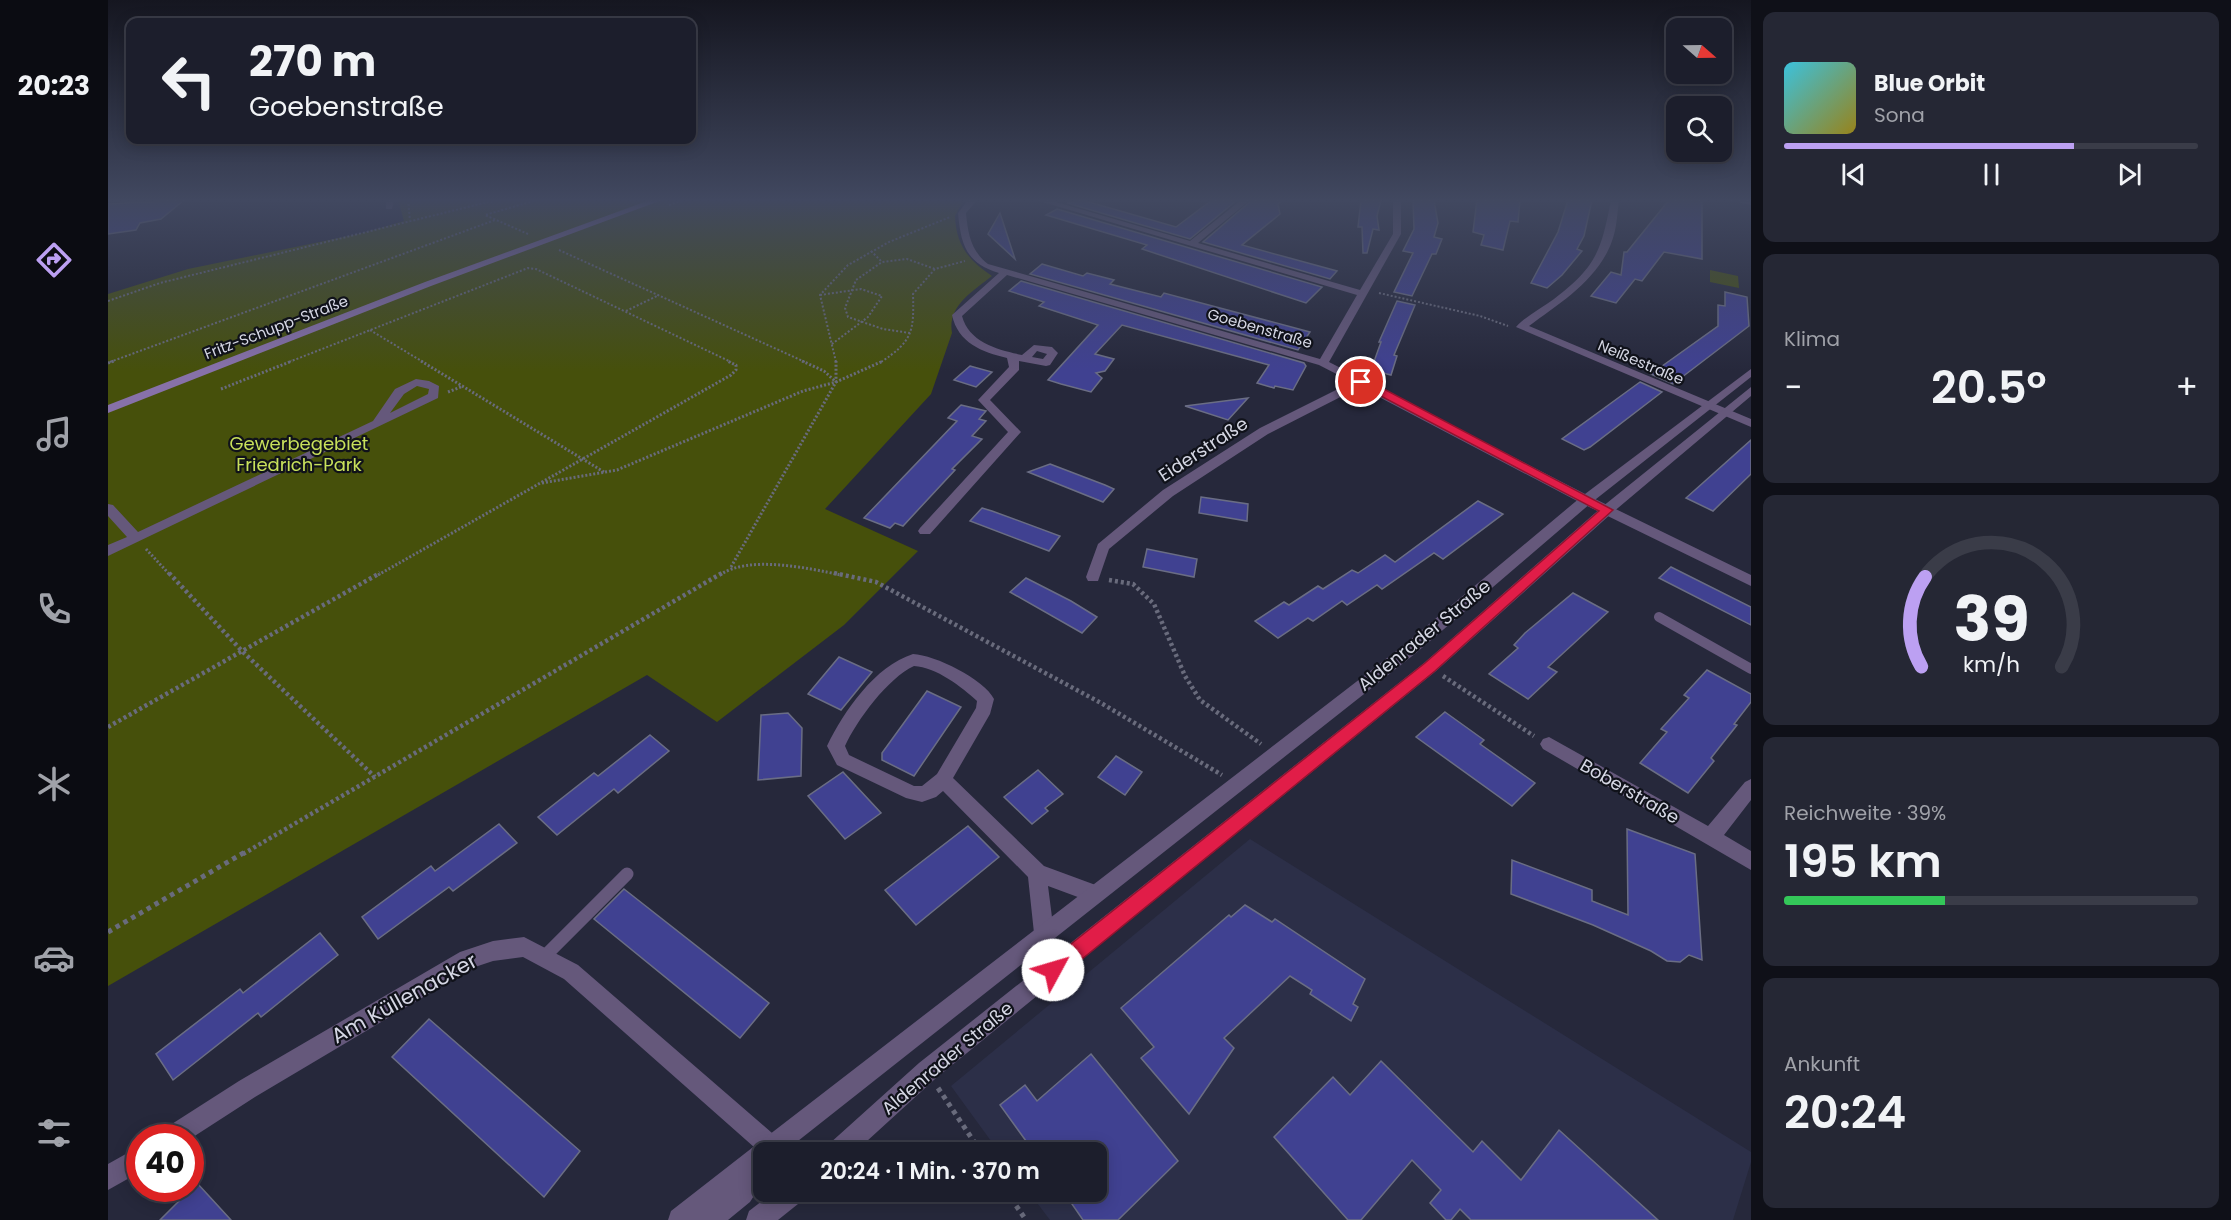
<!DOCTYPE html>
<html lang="de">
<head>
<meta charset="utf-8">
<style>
  body { margin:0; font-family:Poppins,sans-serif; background:#252734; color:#f1f3f6; height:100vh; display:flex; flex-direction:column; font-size:22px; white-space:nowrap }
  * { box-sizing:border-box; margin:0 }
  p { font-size:20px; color:#a0a2a9 }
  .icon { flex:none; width:33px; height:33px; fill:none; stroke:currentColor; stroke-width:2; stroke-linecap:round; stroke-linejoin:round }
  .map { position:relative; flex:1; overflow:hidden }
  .panel { display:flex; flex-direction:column; gap:12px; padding:12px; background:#0f1018; width:480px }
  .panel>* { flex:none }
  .guide { position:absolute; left:18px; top:18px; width:570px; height:126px; border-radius:12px; box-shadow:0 3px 15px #0003,0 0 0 2px #3a3c48; background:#1c1e2c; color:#f1f3f6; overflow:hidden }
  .needle { width:39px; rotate:110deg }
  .buttons { position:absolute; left:1558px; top:18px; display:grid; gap:12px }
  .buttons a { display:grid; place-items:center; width:66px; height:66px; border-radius:12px; background:#1c1e2c; box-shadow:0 3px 15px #0003,0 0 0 2px #3a3c48; font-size:30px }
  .speed { position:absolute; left:18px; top:1124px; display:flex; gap:12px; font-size:30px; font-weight:700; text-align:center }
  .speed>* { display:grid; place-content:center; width:78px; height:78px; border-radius:50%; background:#1c1e2c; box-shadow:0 3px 15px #0003,0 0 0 2px #3a3c48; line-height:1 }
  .speed .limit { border:9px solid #d22; background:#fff; color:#111 }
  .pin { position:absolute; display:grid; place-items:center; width:51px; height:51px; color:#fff; margin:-26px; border:3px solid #fff; border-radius:50%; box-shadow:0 2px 6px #0007 }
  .me { position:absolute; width:66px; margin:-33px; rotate:51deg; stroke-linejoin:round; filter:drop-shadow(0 0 4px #0008) }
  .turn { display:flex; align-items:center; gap:21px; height:126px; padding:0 24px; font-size:27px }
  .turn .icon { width:78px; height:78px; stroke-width:2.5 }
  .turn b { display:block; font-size:42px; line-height:51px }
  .big { font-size:45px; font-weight:600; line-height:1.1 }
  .panel .card { flex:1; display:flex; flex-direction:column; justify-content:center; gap:9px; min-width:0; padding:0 21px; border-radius:12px; background:#252734 }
  .panel .dial { align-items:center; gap:0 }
  .dial svg { height:156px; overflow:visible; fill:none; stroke:#3a3c48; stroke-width:7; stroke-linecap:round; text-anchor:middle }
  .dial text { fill:#f1f3f6; stroke:none }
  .song { display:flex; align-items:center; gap:18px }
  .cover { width:72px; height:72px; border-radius:9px; background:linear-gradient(135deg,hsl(190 70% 55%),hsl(50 70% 35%)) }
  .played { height:6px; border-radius:3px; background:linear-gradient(90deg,#bca0f2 70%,#3a3c48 70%) }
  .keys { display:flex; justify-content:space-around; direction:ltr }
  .heat { display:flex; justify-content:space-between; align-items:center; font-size:33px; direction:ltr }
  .charge { height:9px; border-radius:4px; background:linear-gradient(90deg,#34c759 39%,#3a3c48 0) }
  .trip { position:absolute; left:645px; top:1142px; width:354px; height:60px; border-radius:12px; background:#1c1e2c; box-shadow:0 3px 15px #0003,0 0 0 2px #3a3c48; font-weight:600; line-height:60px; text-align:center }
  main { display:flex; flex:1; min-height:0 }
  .tabs { display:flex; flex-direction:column; width:108px; justify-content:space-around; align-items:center; background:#0b0c12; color:#a0a2a9 }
  .tabs .icon { width:42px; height:42px }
  .tabs .current { color:#bca0f2 }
  .tabs b { font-size:27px; color:#f1f3f6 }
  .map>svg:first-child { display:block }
</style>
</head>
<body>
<main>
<nav class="tabs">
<b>20:23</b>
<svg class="icon current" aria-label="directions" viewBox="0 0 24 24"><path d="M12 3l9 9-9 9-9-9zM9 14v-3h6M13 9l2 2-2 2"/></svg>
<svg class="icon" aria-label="music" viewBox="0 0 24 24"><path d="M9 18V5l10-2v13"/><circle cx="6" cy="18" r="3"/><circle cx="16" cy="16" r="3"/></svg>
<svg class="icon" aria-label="phone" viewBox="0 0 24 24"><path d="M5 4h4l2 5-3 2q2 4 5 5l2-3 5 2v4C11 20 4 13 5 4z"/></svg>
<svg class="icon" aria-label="climate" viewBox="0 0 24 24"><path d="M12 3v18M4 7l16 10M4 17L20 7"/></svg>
<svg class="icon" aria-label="car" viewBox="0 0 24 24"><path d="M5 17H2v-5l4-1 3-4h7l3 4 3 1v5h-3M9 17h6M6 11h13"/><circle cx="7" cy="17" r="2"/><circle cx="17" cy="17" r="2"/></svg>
<svg class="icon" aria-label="filters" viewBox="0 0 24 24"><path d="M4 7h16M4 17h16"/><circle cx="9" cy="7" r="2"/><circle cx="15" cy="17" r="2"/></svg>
</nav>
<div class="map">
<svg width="1643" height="1220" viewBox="0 0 1643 1220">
  <rect width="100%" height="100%" fill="#26283b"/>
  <path fill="#2c2f48" d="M1142,839l501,313v10l-18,58h-683l-22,-29h68v-39h-97l-48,-66z"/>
  <g fill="#46500b">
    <path d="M290,200l565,1 -8,15c1,29 14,45 37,60 -19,15 -45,30 -40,57l-21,61 -106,115 93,42 -74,74 -127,97 -70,-47 -539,311v-692l80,-25 175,-36 41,-12z"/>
    <path d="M1602,270l28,6 1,12 -29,-6z"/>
  </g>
  <g fill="#404191" stroke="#6a6d84" stroke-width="1.5">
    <path d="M76,200l-23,19 -21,4 -4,7 -28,4v-30z"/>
    <path d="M974,200l94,27 36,-27h25l-47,39 -123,-36z"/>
    <path d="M1144,200h31l-5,4 2,10 -38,31 95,26 -7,8 -127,-37z"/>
    <path d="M1253,200h20l-4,16 2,14 -6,-1 -6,24h-4l-1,-26h-4z"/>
    <path d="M1305,200h21l4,23 -4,14 8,2 -6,15h-4l-20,42 -18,-4 19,-39 -10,-2 11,-22z"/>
    <path d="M1369,200h43l-2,22 -8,-1 -7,29 -22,-5 3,-10 -11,-3z"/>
    <path d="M1460,200h24l-8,36 -7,13 5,2 -20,24 -15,13 -16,-5 27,-51z"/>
    <path d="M1561,200l33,1v58l-38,-7 -22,29 -7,-2 -19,24 -25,-7 20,-24 10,3 3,-23h3z"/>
    <path d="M949,209l265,78 -16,16 -164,-54 5,-4 -101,-30z"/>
    <path d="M892,213l15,46 -27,-25z"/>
    <path d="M934,264l41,12 4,-3 27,7 -4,4 51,13 3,-4 146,39 -12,18 -268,-76z"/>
    <path d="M913,281l283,82 2,3 -13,24 -18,-4 -1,2 -17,-5 12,-18 -147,-40 -27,29 19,5 -9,12 -9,2 6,5 -11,14 -30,-8 -13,-4 50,-55 -59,-19 5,-4 -35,-11z"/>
    <path d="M1617,292l22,5 2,29 -76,58 -22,-10 67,-48v-21l7,1z"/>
    <path d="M1289,301l18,4 -21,50 3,1 -6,19 -20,-5 10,-28h-2z"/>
    <path d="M862,366l22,6 -16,15 -22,-7z"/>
    <path d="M1532,382l22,10 -72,55 -6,3 -22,-11z"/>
    <path d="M1140,398l-20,22 -43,-14z"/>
    <path d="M853,405l25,6 -7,8 7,2 -14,15 10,3 -30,30 3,1 -52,56 -8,-3 -5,5 -26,-10 93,-97 -9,-3z"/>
    <path d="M1643,440v34l-38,37 -27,-13z"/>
    <path d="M942,464l55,21 9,4 -11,13 -75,-30z"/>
    <path d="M1093,497l47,7 -1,17 -48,-8z"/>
    <path d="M1370,501l25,13 -60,45 -9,-6 -52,36 -5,-4 -30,20 -5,-4 -29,20 -5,-3 -30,20 -23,-17 29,-19 5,3 29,-19 5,3 29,-19 6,3 27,-18 10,7z"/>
    <path d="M874,508l10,3 68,25 -11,15 -79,-30z"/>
    <path d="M1039,549l50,10 -3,18 -51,-10z"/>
    <path d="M1563,567l80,40v18l-92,-47z"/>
    <path d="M918,578l45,23 26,16 -15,16 -72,-41z"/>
    <path d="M1465,593l35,19 -60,55 9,5 -29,27 -39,-25 29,-26 -4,-3 11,-12z"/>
    <path d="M731,657l33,15 -31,38 -33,-16z"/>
    <path d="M1599,670l44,24v8l-17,22 3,1 -26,33 3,3 -26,32 -48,-30 27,-31 -6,-3 28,-31 -5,-3z"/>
    <path d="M819,691l34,16 -47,69 -32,-16v-7z"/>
    <path d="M1337,712l39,28 -4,4 55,39 -23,23 -96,-69z"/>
    <path d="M680,713l14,15 -1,48 -43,4 3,-65z"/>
    <path d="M542,735l19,16 -51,42 -4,-4 -57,46 -19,-18 56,-44 4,3z"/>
    <path d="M1008,756l26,16 -17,23 -27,-18z"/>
    <path d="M930,770l25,24 -18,14 3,3 -16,13 -28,-27z"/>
    <path d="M735,772l38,41 -36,26 -37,-43z"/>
    <path d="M391,824l18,19 -64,48 -4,-4 -71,52 -16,-22 69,-51 4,5z"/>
    <path d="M860,826l31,31 -83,68 -31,-35z"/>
    <path d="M1519,829l68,25 7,106 -13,-5 -9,7 -13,-1 -16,-10 -58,-26 -82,-31 1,-34 80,30v11l36,14z"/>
    <path d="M516,889l145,114 -29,35 -146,-119z"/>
    <path d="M1137,905l27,17 3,-3 90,60 -12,25 5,3 -7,14 -41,-27 2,-4 -22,-14 -66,62 10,10 -45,66 -48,-56 13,-11 -33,-39 108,-93 2,2z"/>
    <path d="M212,933l18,22 -77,62 -3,-4 -85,67 -17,-26 84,-65 3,4z"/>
    <path d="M321,1019l151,132 -36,46 -152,-140z"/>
    <path d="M983,1054l87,107 -60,59h-35l-20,-29h33v-39h-62l-34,-47 25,-20 12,16z"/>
    <path d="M1273,1061l92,91 9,-11 39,39 38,-50 99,90h-187l-11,-11 -9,11h-5l-16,-17 11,-13 -29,-30 -51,60h-13l-74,-83 59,-60 17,18z"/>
    <path d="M89,1183l34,37h-71z"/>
  </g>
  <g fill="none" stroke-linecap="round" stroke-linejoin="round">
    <g stroke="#696b7c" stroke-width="2" stroke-dasharray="2 2" stroke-linecap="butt">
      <path d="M300,200l2,20"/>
      <path d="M561,205l14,-5"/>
      <path d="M420,234l-43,-19 52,-15"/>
      <path d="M451,250l246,112"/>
      <path d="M763,251l11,11"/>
      <path d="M1271,293l101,23 28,10"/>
      <path d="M712,295l41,-6 21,7 -14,21 -36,27"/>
      <path d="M0,301l52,-18 336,-83"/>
      <path d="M518,311l33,-16"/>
      <path d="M262,330l53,32"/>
      <path d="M802,333l-27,-4 -35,-12 -3,-9 11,-28 26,-18 25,-3 28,10"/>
      <path d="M2,362l385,-142"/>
      <path d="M181,362l239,-94 8,1 195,93"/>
      <path d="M728,362l-16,-67 28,-30 41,-23 61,-25"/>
      <path d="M773,362c32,-21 33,-31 32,-68l22,-25 30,-8"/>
    </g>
    <g stroke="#696b7c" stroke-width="3" stroke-dasharray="2 2" stroke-linecap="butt">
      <path d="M313,361l183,111"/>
      <path d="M694,361l22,10 12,11"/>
      <path d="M0,363l6,-2"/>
      <path d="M113,389l71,-28"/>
      <path d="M340,392l15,-6"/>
      <path d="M434,483l75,-13 186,-79 33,-9 47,-21"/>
      <path d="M38,549l24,26"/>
      <path d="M623,567l105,-185v-21"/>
      <path d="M270,575l353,-200 5,-5v-5l-9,-4"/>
      <path d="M612,575c28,-20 88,-7 121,0"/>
    </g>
    <g stroke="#696b7c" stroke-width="4.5" stroke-dasharray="3 3" stroke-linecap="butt">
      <path d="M61,573l73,78 133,126"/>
      <path d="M726,573l42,9 225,121 121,72"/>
      <path d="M1001,580l24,4 21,20 31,72 15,24 61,44"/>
      <path d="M1335,676l91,60"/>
      <path d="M0,727l272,-154"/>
      <path d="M135,854l479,-281"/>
    </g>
    <g stroke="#696b7c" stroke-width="5" stroke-dasharray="4.5 4.5" stroke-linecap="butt">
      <path d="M0,932l137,-80"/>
      <path d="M830,1088l43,64"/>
      <path d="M898,1191l20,29"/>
    </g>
    <path stroke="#65587b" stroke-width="10" d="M1551,617l92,52"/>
    <path stroke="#65587b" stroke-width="13" d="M435,958l84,-84"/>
    <g fill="#65587b" fill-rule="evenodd">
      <path d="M278,200h8l-2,9h-6z"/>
      <path d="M860,200h9l-11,13c2,21 5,38 22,51l332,95 37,-64 -321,-95h13l141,41 51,-41h9l-52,43 162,47 33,-56v-34h8v34l-72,128 262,135 160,78v11l-170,-83 -221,-116 -92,47 -95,62 -64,53 -11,32h-10l-2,-4 12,-33 65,-54 97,-62 92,-46 -33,-17 -312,-90 -45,41c7,27 37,34 60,39l12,-10 18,2 6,6 -8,12 -4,1 -27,-5v9l-29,30 31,32 -91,102h-10l-2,-3 2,-3 88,-96 -30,-32 31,-33 -2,-9c-25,-6 -49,-15 -55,-43l47,-42c-33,-10 -38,-28 -41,-60zM929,351l10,3 -4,5 -11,-2z"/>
      <path d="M1503,200h8c-2,14 -2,28 -7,41 -14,39 -52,62 -83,85l222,93v8l-235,-100c10,-11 26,-19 38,-28 43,-33 47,-48 57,-99z"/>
      <path d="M1619,200h23l1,5z"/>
      <path d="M308,379l13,2 10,5 -1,12 -330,158v-11l19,-8 -19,-21v-12l5,1 25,27 235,-111 22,-32zM309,386l12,3 -1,5 -38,19 14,-19z"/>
      <path d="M805,654c22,1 71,25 81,45l-4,15 -37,64 91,88 57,21 3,7 -3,7 -7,2 -46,-17 6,47 -3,7 -7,3 -7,-3 -3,-7 -6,-56 -85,-86 -7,6 -14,5 -16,-4 -69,-33 -10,-19c17,-35 48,-80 86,-92zM806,666c22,1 48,21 63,35l-1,7 -39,66 -15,12h-8l-65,-31 -4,-9c12,-26 43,-68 69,-80z"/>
      <path d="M1441,737l159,89 37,-44 6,-3v21l-27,35 27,16v19l-208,-121 -3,-5 3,-5z"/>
      <path d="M416,937l54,28 201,174 4,8 -2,5h-17l-1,3 -199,-176 -41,-22 -30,4 -21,7 -217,129 -65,42 -30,-2 4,-8 75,-48 221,-129 33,-11z"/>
      <path d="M32,1146v26l-32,18v-26z"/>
    </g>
    <g fill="#65587b" fill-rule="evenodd">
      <path d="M1643,369v8l-160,126 -175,150 -632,499h-20v28l-14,22 -22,18h-60l3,-9 86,-67 647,-499 177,-148z"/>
      <path d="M1643,387v9l-139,117 -176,158 -501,408 -80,73h-30l4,-8 90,-81 505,-400 178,-156z"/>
      <path d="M667,1191h31l-3,9 -25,20h-32l3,-9z"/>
    </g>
    <path fill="#8771a9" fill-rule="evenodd" d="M542,200h12l-231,86 -323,127v-8l317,-123z"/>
  </g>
  <linearGradient id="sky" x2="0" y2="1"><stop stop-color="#151620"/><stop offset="0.54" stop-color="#414860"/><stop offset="1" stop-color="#414860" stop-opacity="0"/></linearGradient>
  <rect width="1643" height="371" fill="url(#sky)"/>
  <path fill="#e11d48" stroke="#92132f" stroke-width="1.5" d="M1250,379h7l248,131 -178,161 -375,306 -7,2 -6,-2 -3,-7 3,-7 378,-300 174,-152 -241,-127z"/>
  <g text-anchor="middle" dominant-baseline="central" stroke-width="4.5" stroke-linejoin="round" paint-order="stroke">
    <g font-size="15" fill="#d5d7e4" stroke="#10121a">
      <text transform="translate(168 327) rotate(-21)">Fritz-Schupp-Straße</text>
      <text transform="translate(1152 328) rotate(16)">Goebenstraße</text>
      <text transform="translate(1533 362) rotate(23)">Neißestraße</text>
    </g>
    <g font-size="18" fill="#c8e05b" stroke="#10121a">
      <text x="191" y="443">Gewerbegebiet<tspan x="191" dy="21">Friedrich-Park</tspan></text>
    </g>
    <g font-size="18" fill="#d5d7e4" stroke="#10121a">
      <text transform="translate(1095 449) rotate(-33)">Eiderstraße</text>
      <text transform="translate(1316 635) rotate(-39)">Aldenrader Straße</text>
      <text transform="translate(1522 791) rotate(30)">Boberstraße</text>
      <text transform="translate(839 1058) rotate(-40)">Aldenrader Straße</text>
    </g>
    <g font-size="21" fill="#d5d7e4" stroke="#10121a">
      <text transform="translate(296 998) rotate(-29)">Am Küllenacker</text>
    </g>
  </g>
</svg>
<div class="buttons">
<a><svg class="needle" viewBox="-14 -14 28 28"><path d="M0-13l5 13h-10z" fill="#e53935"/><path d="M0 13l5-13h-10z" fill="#a0a2a9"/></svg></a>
<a><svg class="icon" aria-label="search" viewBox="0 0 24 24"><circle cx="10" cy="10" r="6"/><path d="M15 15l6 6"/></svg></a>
</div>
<div class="speed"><div class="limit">40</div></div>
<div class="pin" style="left:1253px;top:382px;background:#d93025"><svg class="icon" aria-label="arrive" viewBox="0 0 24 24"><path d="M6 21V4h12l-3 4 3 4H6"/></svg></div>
<svg class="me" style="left:945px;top:970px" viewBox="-20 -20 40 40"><circle r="19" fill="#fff"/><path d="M0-13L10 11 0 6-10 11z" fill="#e11d48"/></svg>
<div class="trip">20:24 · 1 Min. · 370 m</div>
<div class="guide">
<div class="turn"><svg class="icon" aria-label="left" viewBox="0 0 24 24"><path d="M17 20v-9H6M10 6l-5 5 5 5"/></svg><div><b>270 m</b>Goebenstraße</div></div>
</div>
</div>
<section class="panel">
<div class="card">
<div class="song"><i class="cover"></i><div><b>Blue Orbit</b><p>Sona</p></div></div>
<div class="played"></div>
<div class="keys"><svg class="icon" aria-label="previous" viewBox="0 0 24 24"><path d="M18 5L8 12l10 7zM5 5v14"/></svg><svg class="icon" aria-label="pause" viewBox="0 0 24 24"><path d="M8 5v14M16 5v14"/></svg><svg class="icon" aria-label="next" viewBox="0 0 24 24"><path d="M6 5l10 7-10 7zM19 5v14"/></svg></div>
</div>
<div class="card"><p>Klima</p>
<div class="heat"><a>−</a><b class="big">20.5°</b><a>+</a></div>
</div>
<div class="card dial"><svg viewBox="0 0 100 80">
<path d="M14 69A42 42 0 1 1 86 69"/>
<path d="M14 69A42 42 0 0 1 16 23" stroke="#bca0f2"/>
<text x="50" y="56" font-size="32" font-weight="700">39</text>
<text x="50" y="72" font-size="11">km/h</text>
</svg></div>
<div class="card"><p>Reichweite · 39%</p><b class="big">195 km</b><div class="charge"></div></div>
<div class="card"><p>Ankunft</p><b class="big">20:24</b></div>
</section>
</main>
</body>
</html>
